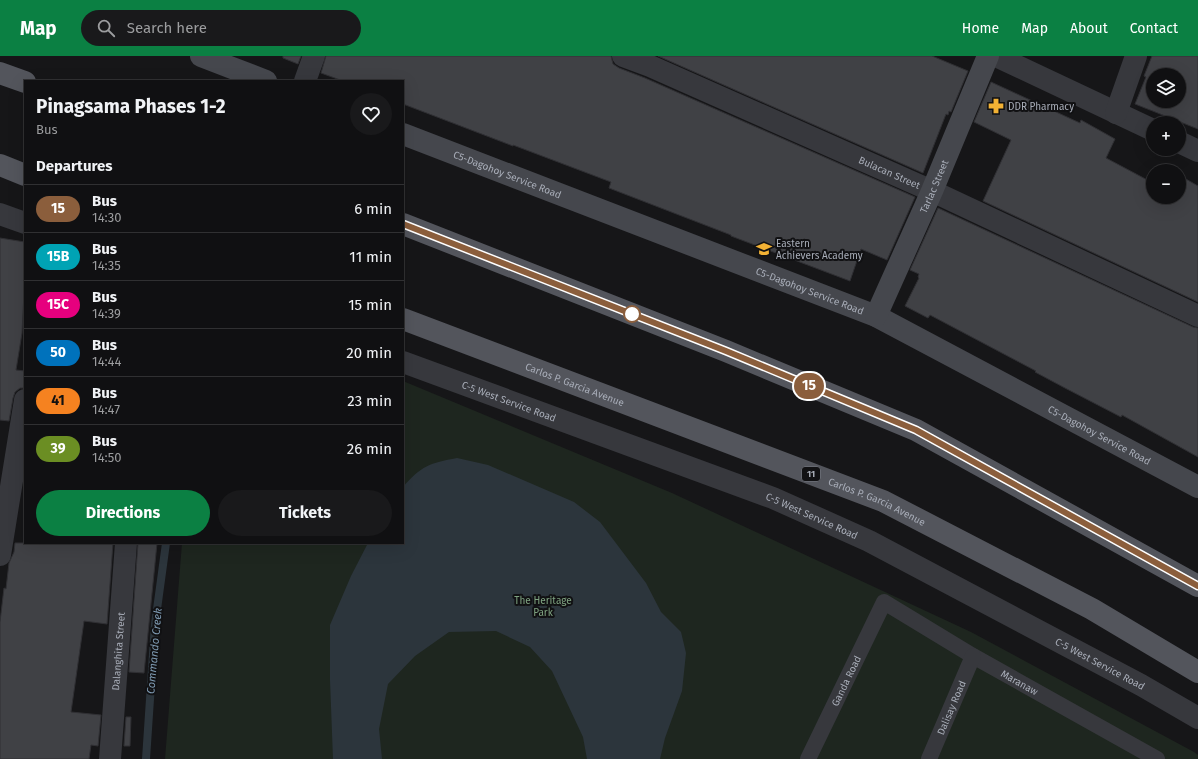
<!DOCTYPE html>
<meta charset="utf-8">
<style>
body{margin:0;font-family:"Fira Sans",sans-serif;background:#19191b;color:#f1f3f6;height:100vh;display:flex;flex-direction:column;font-size:15px;white-space:nowrap}
*{box-sizing:border-box;margin:0}
p{font-size:13px;color:#9c9d9f}
.icon{flex:none;width:22px;height:22px;fill:none;stroke:currentColor;stroke-width:2;stroke-linecap:round;stroke-linejoin:round}
.map{position:relative;flex:1;overflow:hidden}
.sheet{position:absolute;left:24px;top:24px;width:380px;height:464px;display:flex;flex-direction:column;background:#101012;border-radius:0px;box-shadow:0 4px 16px #0002,0 0 0 1px #303032}
.sheet>*{flex:none}
.badge{padding:0 8px;border-radius:13px;font-size:14px;line-height:26px}
.controls{position:absolute;left:1146px;top:12px;display:grid;gap:8px}
.controls a{display:grid;place-items:center;width:40px;height:40px;border-radius:50%;background:#101012;box-shadow:0 4px 16px #0002,0 0 0 1px #303032;font-size:20px}
.map>.badge{position:absolute;translate:-50% -50%;box-shadow:0 0 0 2px #fff}
h2{padding:0 12px;font-size:15px;line-height:36px}
.round{display:grid;place-items:center;flex:none;width:42px;height:42px;border-radius:21px;background:#19191b}
.head{display:flex;align-items:center;justify-content:space-between;height:68px;padding:0 12px}
h1{font-size:19px;font-weight:700;line-height:30px}
.action{display:flex;gap:8px;margin-top:auto;padding:8px 12px}
.action a{flex:1;height:46px;border-radius:24px;background:#0b8043;color:#fff;font-size:16px;font-weight:700;line-height:46px;text-align:center}
.action a+a{background:#19191b;color:#f1f3f6}
ul{padding:0;list-style:none}
li{display:flex;align-items:center;gap:12px;height:48px;padding:0 12px;border-top:1px solid #303032}
li div{flex:1}
li b{display:block;font-size:15px}
li em{font-style:normal}
li .badge{min-width:44px;font-weight:700;text-align:center}
header{display:flex;align-items:center;gap:24px;box-sizing:border-box;height:56px;padding:0 20px;background:#0b8043;color:#fff}
header strong{font-size:19px}
nav{display:flex;gap:22px;margin-inline-start:auto;font-size:14px}
.search{width:280px;height:36px;background:#19191b;display:flex;align-items:center;gap:10px;box-sizing:border-box;padding:0 14px;border-radius:22px;color:#9c9d9f;font-size:15px}
.map>svg:first-child{display:block}
</style>
<header>
<strong>Map</strong>
<div class="search"><svg class="icon" aria-label="search" viewBox="0 0 24 24"><circle cx="10" cy="10" r="6"/><path d="M15 15l6 6"/></svg>Search here</div>
<nav><a>Home</a><a>Map</a><a>About</a><a>Contact</a></nav>
</header>
<div class="map">
<svg width="1198" height="703" viewBox="0 0 1198 703">
<rect width="100%" height="100%" fill="#161618"/>
<polygon fill="#1e261f" points="403,325 672,437 971,576 1194,696 1198,699 1198,703 165,703 182,487 403,487"/>
<path fill="#2c353c" d="M457 402 488 409 574 446 600 466 646 527 661 556 681 576 686 597 682 635 665 682 660 703H587L583 681 552 615 530 591 496 575 449 576 415 600 388 628 379 673 382 703H333L330 624V569L351 520 368 487H403V431C421 410 430 407 457 402Z"/>
<g fill="none" stroke-linecap="round" stroke-linejoin="round">
<polyline stroke="#2c353c" stroke-width="8" points="146,703 155,568 166,487"/>
</g>
<g fill="#404145" stroke="#303034" fill-rule="evenodd">
<polygon points="283,0 301,0 298,8 283,2"/>
<polygon points="326,0 611,0 613,8 619,12 645,22 915,141 887,204 861,193 850,225 731,180 731,179 609,132 611,126 513,89 513,90 403,48 403,25 343,25 321,17"/>
<polygon points="658,0 932,0 968,15 951,56 949,55 948,59 946,58 923,117"/>
<path d="M1152 0H1198V73L1135 48 1146 21 1144 20ZM1153 19H1179V45H1153Z"/>
<polygon points="991,26 1080,67 1081,64 1115,83 1106,102 1153,127 1153,141 1179,141 1179,119 1198,130 1198,246 983,145 1011,84 974,66"/>
<polygon points="938,152 1193,271 1198,272 1198,401 1122,359 1121,361 1065,332 1035,316 1036,315 930,259 928,262 905,250 919,222 918,221 919,218 910,214"/>
<polygon points="0,182 25,186 25,216 22,277 16,314 25,315 25,332 20,332 15,336 13,342 9,365 0,364"/>
<polygon points="15,487 113,487 107,568 84,565 71,656 101,659 98,690 91,689 89,703 0,703 0,566 4,532 6,533 9,507 14,496"/>
<polygon points="138,487 157,487 144,617 129,616"/>
<polygon points="126,661 131,661 130,690 124,690"/>
</g>
<g fill="none" stroke-linecap="round" stroke-linejoin="round">
<g stroke="#37383d" stroke-width="16">
<path id="s1" d="M808 703 884 546 973 600 1157 703"/>
<path id="s2" d="M929 703 973 600"/>
</g>
<g stroke="#37383d" stroke-width="22">
<path id="s3" d="M623 0 650 10 932 135 1198 260"/>
<polyline points="996,0 1153,74"/>
<polyline points="305,25 314,0"/>
<polyline points="1116,57 1136,0"/>
<polyline points="1179,86 1198,95"/>
<polyline points="0,158 25,167"/>
<path id="s4" d="M403 306 773 442 869 485 1141 629 1198 662"/>
<polyline points="0,499 25,344"/>
<path id="s5" d="M110 703 126 487"/>
</g>
<g stroke="#45474d" stroke-width="22">
<polyline points="201,0 266,25"/>
<path id="s6" d="M403 78 876 260 1198 431"/>
<path id="s7" d="M876 260 932 135 988 0"/>
</g>
<g stroke="#53555c" stroke-width="22">
<polyline points="0,17 25,26"/>
<polyline points="0,109 25,119"/>
<polyline points="403,168 726,295 916,374 1198,530"/>
<path id="s8" d="M403 263 883 445 1092 553 1198 616"/>
</g>
</g>
<g fill="none" stroke-linecap="round" stroke-linejoin="round">
<defs>
<polyline id="line" points="403,168 726,295 916,374 1198,530"/>
</defs>
<use href="#line" stroke="#fff" stroke-width="9"/>
<use href="#line" stroke="#8b5e3c" stroke-width="6"/>
</g>
<defs>
<symbol id="pharmacy-bare" viewBox="-9 -9 18 18"><path d="M-2-6h4v4h4v4h-4v4h-4v-4h-4v-4h4Z" fill="#f2b134" stroke="#111113" stroke-width="2.5" paint-order="stroke"/></symbol>
<symbol id="school-bare" viewBox="-9 -9 18 18"><path d="M0-5L7-2L0 1L-7-2ZM-4 1L0 2.5L4 1V4Q0 6-4 4Z" fill="#f2b134" stroke="#111113" stroke-width="2.5" paint-order="stroke"/></symbol>
</defs>
<g fill-rule="evenodd">
<use href="#pharmacy-bare" x="985" y="39" width="22" height="22"/>
<use href="#school-bare" x="753" y="182" width="22" height="22"/>
</g>
<circle fill="#fff" stroke="#8b5e3c" stroke-width="2" cx="632" cy="258" r="8"/>
<g text-anchor="middle" stroke-width="4" stroke-linejoin="round" paint-order="stroke">
<rect fill="#111113" stroke="#7b7e86" stroke-width="1" x="802" y="411" width="18" height="14" rx="3"/>
<g font-size="9" font-weight="bold" fill="#a8adb8">
<text x="811" y="421">11</text>
</g>
<g font-size="10" fill="#a8adb8" stroke="#111113" text-anchor="start">
<text x="1008" y="54">DDR Pharmacy</text>
<text x="776" y="191">Eastern<tspan x="776" dy="12">Achievers Academy</tspan></text>
</g>
<g font-size="10" fill="#a8adb8" stroke="#111113">
<text dy="4" stroke="none"><textPath href="#s3" startOffset="291">Bulacan Street</textPath></text>
<text dy="4" stroke="none"><textPath href="#s6" startOffset="112">C5-Dagohoy Service Road</textPath></text>
<text dy="4" stroke="none"><textPath href="#s7" startOffset="142">Tarlac Street</textPath></text>
<text dy="4" stroke="none"><textPath href="#s6" startOffset="436">C5-Dagohoy Service Road</textPath></text>
<text dy="4" stroke="none"><textPath href="#s8" startOffset="184">Carlos P. Garcia Avenue</textPath></text>
<text dy="4" stroke="none"><textPath href="#s4" startOffset="113">C-5 West Service Road</textPath></text>
<text dy="4" stroke="none"><textPath href="#s6" startOffset="760">C5-Dagohoy Service Road</textPath></text>
<text dy="4" stroke="none"><textPath href="#s8" startOffset="508">Carlos P. Garcia Avenue</textPath></text>
<text dy="4" stroke="none"><textPath href="#s4" startOffset="437">C-5 West Service Road</textPath></text>
<text dy="4" stroke="none"><textPath href="#s5" startOffset="108">Dalanghita Street</textPath></text>
<text dy="4" stroke="none"><textPath href="#s4" startOffset="761">C-5 West Service Road</textPath></text>
<text dy="4" stroke="none"><textPath href="#s1" startOffset="87">Ganda Road</textPath></text>
<text dy="4" stroke="none"><textPath href="#s1" startOffset="332">Maranaw</textPath></text>
<text dy="4" stroke="none"><textPath href="#s2" startOffset="56">Dalisay Road</textPath></text>
</g>
<g font-size="10" fill="#7fa381" stroke="#111113">
<text x="543" y="548">The Heritage<tspan x="543" dy="12">Park</tspan></text>
</g>
<g font-size="11" font-style="italic" fill="#7f9bb3" stroke="#111113">
<text transform="translate(154 595) rotate(-85)" y="4">Commando Creek</text>
</g>
</g>
</svg>
<div class="controls">
<a><svg class="icon" aria-label="layers" viewBox="0 0 24 24"><path d="M12 4l9 5-9 5-9-5zM3 14l9 5 9-5"/></svg></a>
<a>+</a>
<a>−</a>
</div>
<b class="badge" style="left:809px;top:330px;background:#8b5e3c;color:#fff">15</b>
<section class="sheet">
<div class="head"><div><h1>Pinagsama Phases 1-2</h1><p>Bus</p></div><a class="round"><svg class="icon" aria-label="heart" viewBox="0 0 24 24"><path d="M12 20l-8-8c-3-5 5-10 8-4 3-6 11-1 8 4z"/></svg></a></div>
<h2>Departures</h2>
<ul>
<li><span class="badge" style="background:#8b5e3c;color:#fff">15</span><div><b>Bus</b><p>14:30</p></div><em>6 min</em></li>
<li><span class="badge" style="background:#00a3b4;color:#fff">15B</span><div><b>Bus</b><p>14:35</p></div><em>11 min</em></li>
<li><span class="badge" style="background:#e6007e;color:#fff">15C</span><div><b>Bus</b><p>14:39</p></div><em>15 min</em></li>
<li><span class="badge" style="background:#0072bc;color:#fff">50</span><div><b>Bus</b><p>14:44</p></div><em>20 min</em></li>
<li><span class="badge" style="background:#f58220;color:#111">41</span><div><b>Bus</b><p>14:47</p></div><em>23 min</em></li>
<li><span class="badge" style="background:#6b8e23;color:#fff">39</span><div><b>Bus</b><p>14:50</p></div><em>26 min</em></li>
</ul>
<div class="action"><a>Directions</a><a>Tickets</a></div>
</section>
</div>
